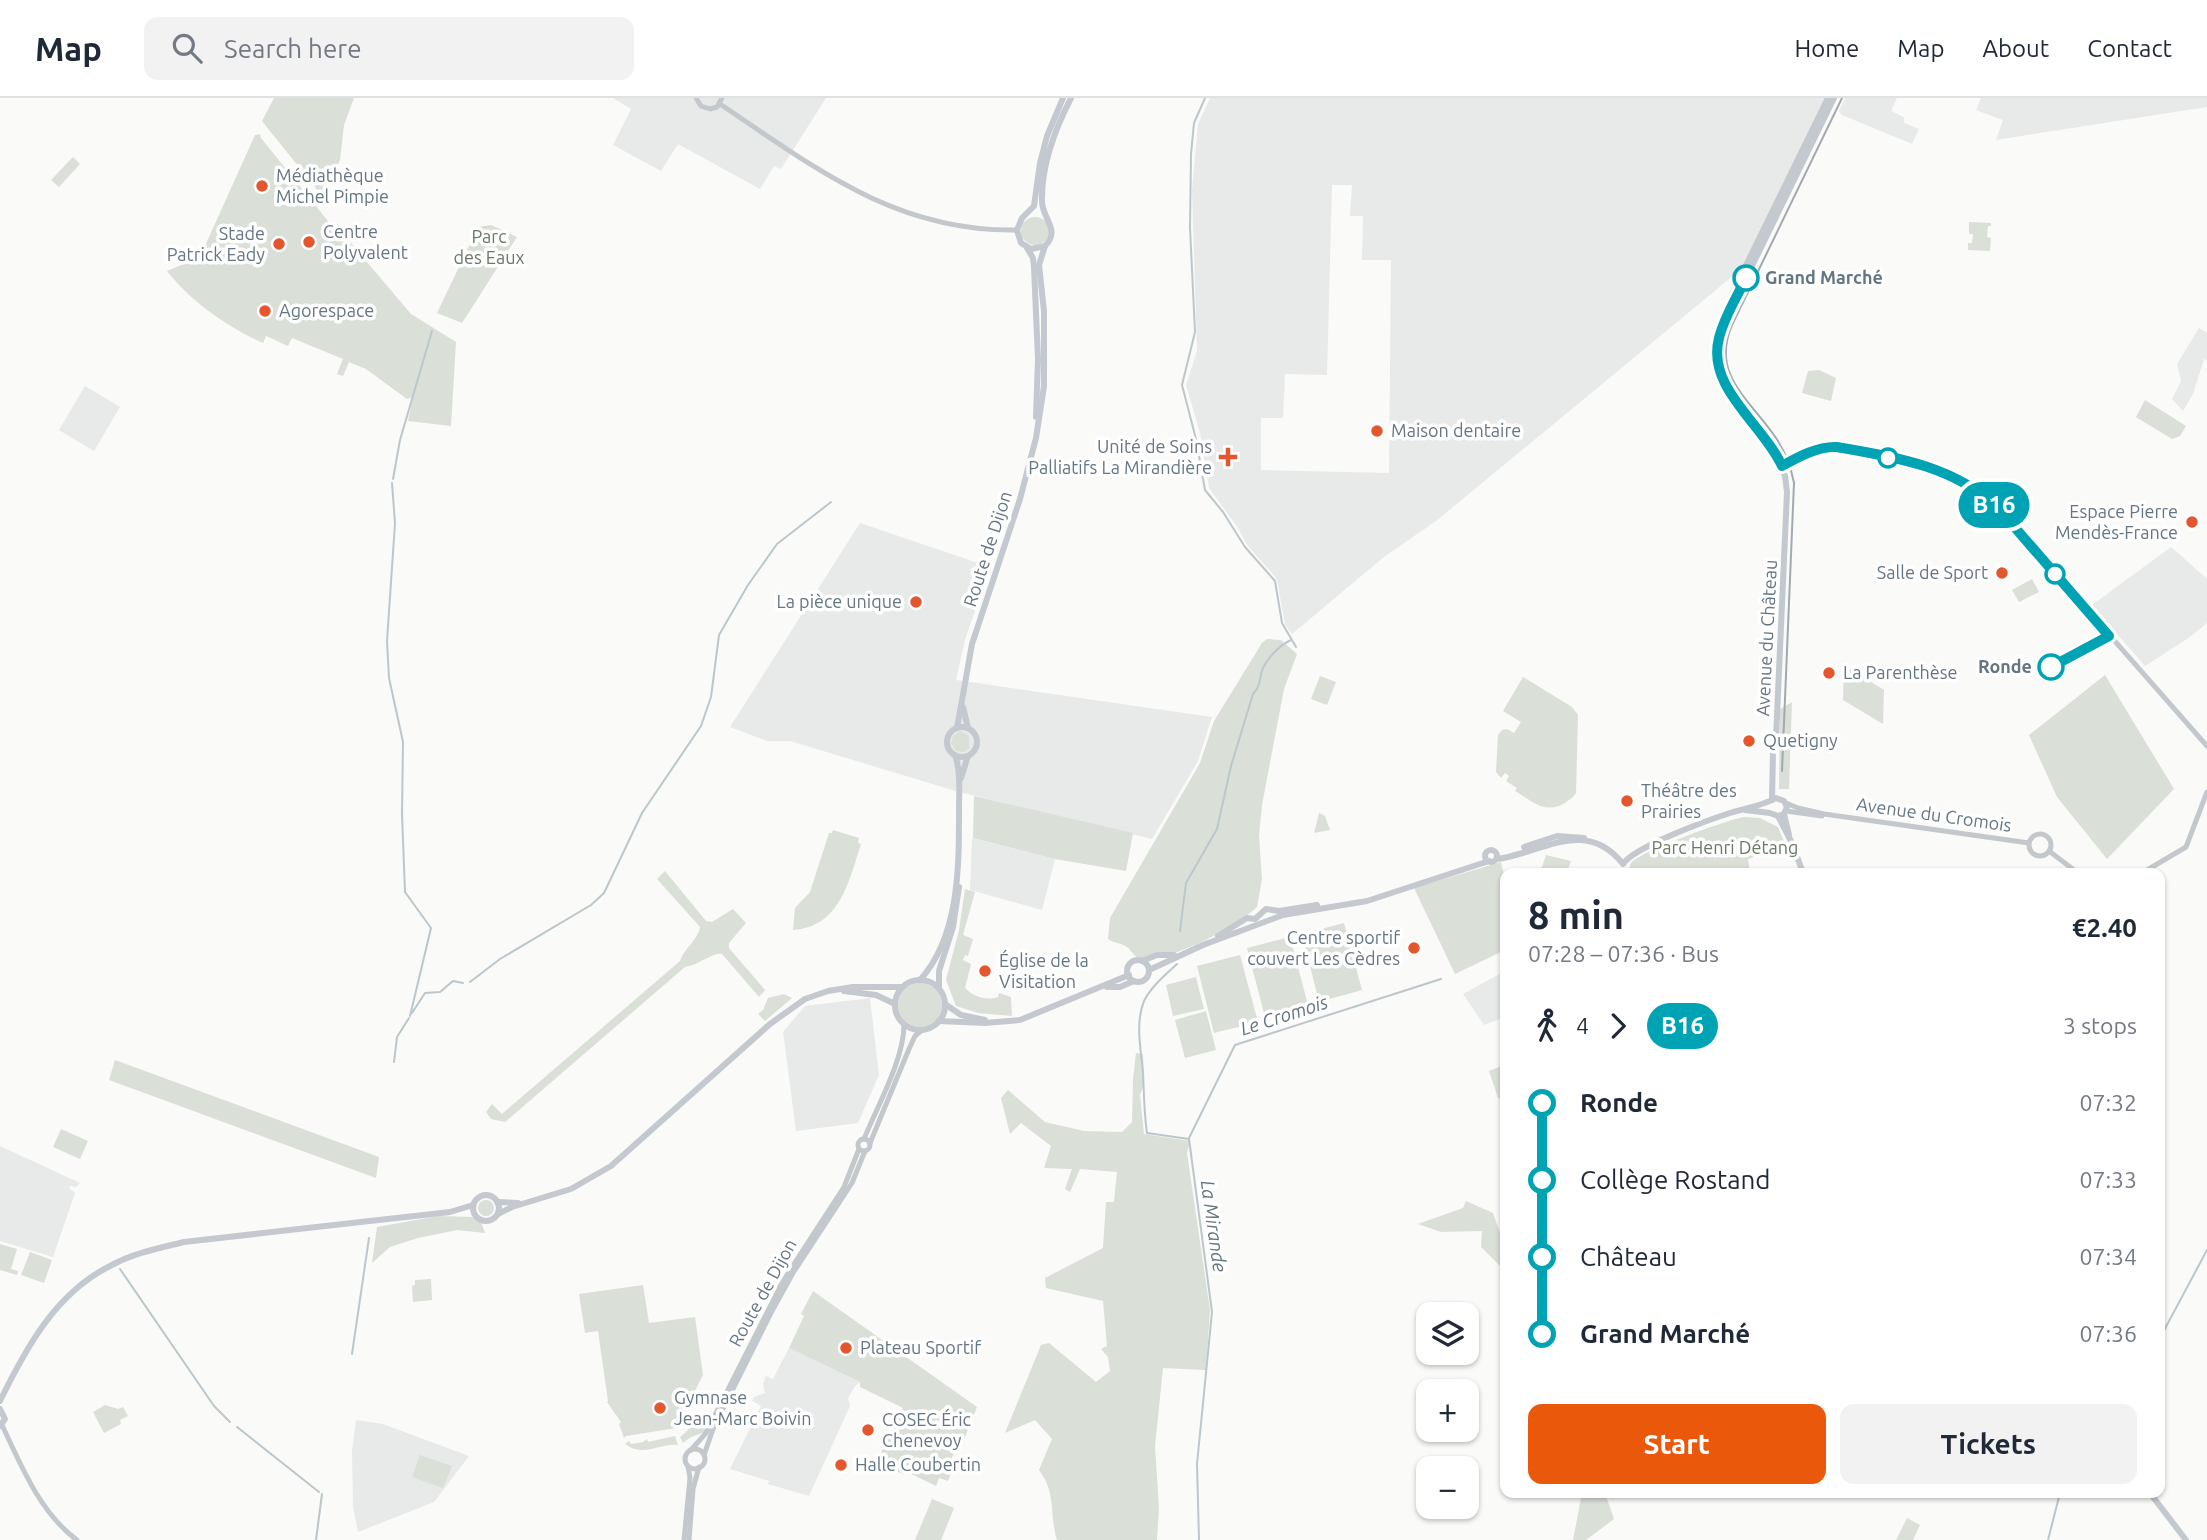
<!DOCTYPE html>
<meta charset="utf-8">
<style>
body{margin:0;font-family:Ubuntu,sans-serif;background:#f2f2f3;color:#1f2937;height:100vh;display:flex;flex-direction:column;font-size:26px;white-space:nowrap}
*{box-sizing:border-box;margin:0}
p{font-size:23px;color:#747a83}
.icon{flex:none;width:38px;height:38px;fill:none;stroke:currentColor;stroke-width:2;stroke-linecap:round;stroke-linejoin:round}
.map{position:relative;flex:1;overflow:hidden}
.panel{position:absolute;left:1500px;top:770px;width:665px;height:630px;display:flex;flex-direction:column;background:#fff;border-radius:14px;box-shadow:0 2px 5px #0004}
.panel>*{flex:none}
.badge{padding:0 14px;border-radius:23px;font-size:24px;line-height:46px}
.buttons{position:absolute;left:1416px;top:1204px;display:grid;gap:14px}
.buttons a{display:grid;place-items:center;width:63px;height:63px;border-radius:14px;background:#fff;box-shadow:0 2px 5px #0004;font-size:35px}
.map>.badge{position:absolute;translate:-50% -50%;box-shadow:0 0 0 4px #fff}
.legs{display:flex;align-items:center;gap:10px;height:77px;padding:0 28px;font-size:23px}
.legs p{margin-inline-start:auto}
.headline{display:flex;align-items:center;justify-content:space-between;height:119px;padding:0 28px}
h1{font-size:38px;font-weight:600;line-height:52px}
.primary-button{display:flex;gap:14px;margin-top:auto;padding:14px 28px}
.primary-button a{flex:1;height:80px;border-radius:14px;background:#ea580c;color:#fff;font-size:28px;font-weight:600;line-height:80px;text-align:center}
.primary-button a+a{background:#f2f2f3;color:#1f2937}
ul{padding:0 28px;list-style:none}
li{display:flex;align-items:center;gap:24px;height:77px;font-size:26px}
li i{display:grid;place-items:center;width:10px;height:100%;margin:0 9px;background:currentColor}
li i::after{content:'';width:18px;height:18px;margin:-9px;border:5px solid;border-radius:50%;background:#fff}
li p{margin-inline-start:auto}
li:first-child i{background:linear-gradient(#0000 50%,currentColor 0)}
li:last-child i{background:linear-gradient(currentColor 50%,#0000 0)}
header{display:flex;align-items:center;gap:42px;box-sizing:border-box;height:98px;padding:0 35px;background:#fff;border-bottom:2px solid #e0e1e3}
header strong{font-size:33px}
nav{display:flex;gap:38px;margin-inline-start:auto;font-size:24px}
.search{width:490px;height:63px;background:#f2f2f3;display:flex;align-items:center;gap:18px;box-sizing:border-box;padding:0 24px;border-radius:14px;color:#747a83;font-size:26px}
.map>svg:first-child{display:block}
</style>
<header>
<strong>Map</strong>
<div class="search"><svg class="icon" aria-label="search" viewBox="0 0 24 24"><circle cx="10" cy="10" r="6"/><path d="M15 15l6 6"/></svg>Search here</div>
<nav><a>Home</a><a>Map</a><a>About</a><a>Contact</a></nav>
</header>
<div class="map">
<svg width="2207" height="1442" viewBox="0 0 2207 1442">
<rect width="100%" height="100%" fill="#fafaf8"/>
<g fill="#e8e9e9" fill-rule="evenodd">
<polygon points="613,0 826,0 781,71 774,68 760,91 678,46 661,73 613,47 631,11"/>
<path d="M1210 0H1825L1745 168 1436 423 1384 459 1292 536 1285 527 1277 481 1247 447 1238 430 1209 390 1200 335 1186 287 1197 253 1192 92 1198 26ZM1332 87H1352L1350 118H1363L1362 162H1391L1389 375 1261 372V320H1283L1285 276 1327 277Z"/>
<polygon points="1845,0 1897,0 1891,13 1904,19 1904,25 1919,31 1912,46 1842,17 1839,13"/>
<polygon points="1981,0 2207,0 2207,9 1996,42 2003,22 1976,12"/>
<polygon points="2199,230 2207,235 2207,262 2204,261 2193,296 2183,313 2172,301 2181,283 2177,266"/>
<polygon points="85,288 120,309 94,353 59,332"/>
<polygon points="860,425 984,467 977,507 965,542 956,582 1212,619 1198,663 1152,741 959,694 790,643 767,643 730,629"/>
<polygon points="2171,449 2207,481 2207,525 2190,539 2145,568 2092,507"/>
<polygon points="972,740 1055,761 1042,812 970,792"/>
<polygon points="1505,873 1505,919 1484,927 1463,896"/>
<polygon points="870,900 879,977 858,1025 796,1033 783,934 805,908"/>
<polygon points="0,1048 80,1085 76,1089 70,1088 69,1090 75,1095 53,1159 0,1143"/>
<polygon points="789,1250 860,1284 855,1288 848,1300 850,1308 809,1398 768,1386 769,1383 730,1371 761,1308 752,1303 754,1299 765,1295 763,1286 766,1278 773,1281"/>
<polygon points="356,1322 383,1326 469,1358 434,1404 358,1434 353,1409 352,1353"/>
</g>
<g fill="#dadfd7">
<polygon points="274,0 354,0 344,27 340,62 323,99 262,23"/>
<path d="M260 36 261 40 336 133 339 131 411 216 456 244 451 328 408 323 413 299 407 301 366 271 349 264 343 278 337 276 343 261 292 240 288 248 266 238 263 245C228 229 192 205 167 173L200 159 255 37Z"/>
<polygon points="73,59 80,66 59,89 51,82"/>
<circle cx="1035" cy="133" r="14"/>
<polygon points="1969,124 1991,125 1991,128 1988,128 1987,139 1991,140 1990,153 1968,152 1968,145 1972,145 1973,136 1969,136"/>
<polygon points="491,127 517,139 462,225 437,215 478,129"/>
<polygon points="1819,272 1836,280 1831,303 1802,295 1808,273"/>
<polygon points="2145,302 2186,328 2180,338 2172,341 2136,319"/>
<polygon points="2032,481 2039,494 2019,504 2012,492"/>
<path d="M1267 541 1281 542 1297 556 1284 591 1262 707 1259 738 1262 781 1257 809C1235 830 1175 861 1144 861 1136 862 1133 854 1127 849 1121 845 1114 845 1108 841L1110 820 1200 665 1214 623 1262 545Z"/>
<polygon points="1844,567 1884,592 1883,626 1843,602"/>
<polygon points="2105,577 2174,691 2107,761 2057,699 2029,637"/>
<polygon points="1320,578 1336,584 1327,607 1311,601"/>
<path d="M1523 579 1572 609 1578 617 1576 695C1572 701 1569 702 1563 706 1544 716 1532 703 1515 693L1517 690 1506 683 1509 678 1505 675 1501 680 1496 674 1498 637 1502 632 1507 631 1514 635 1521 624 1503 613Z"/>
<polygon points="1792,604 1789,691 1779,691 1780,611"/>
<polygon points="960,633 969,638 969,651 963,654 956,653 951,645 953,638"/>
<polygon points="974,698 1133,735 1126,773 1055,761 973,740"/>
<polygon points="1319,715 1325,718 1330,732 1314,735"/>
<path d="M1744 719 1760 720 1778 729 1788 753C1775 758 1763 756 1748 761L1750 775H1628C1629 773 1630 767 1631 765 1641 753 1727 722 1744 719Z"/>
<path d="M833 732 859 740 858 745 861 746C849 783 840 829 793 832L795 810 810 794 829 735H832Z"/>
<polygon points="1546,757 1571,763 1567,775 1540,775"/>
<polygon points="1501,764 1505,782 1505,852 1455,876 1414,790"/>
<path d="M665 773 706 823 712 824 733 811 746 825 729 845V850L765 892 759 899 722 856C712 854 698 868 685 869L505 1024 491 1021 486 1014 492 1006 502 1016 680 863C684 851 699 840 700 829L657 781Z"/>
<path d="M965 791 975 794 963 837 973 841 968 858 965 857 963 862 971 866 965 890C974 899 986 903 998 899L999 895 1011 899 1012 918 978 915 956 908 946 882 959 832Z"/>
<polygon points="1344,825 1362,892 1319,904 1302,836"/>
<polygon points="1290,839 1308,907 1265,919 1247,850"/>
<polygon points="1240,857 1258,924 1214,935 1197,868"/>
<polygon points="1196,879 1204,911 1173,918 1166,887"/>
<circle cx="920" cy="907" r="22"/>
<polygon points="784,896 792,900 765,923 758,916 763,912 768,900"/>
<polygon points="1206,913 1216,952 1185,960 1175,922"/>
<path d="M1136 955 1143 956 1144 986 1140 997 1144 1036 1190 1043 1187 1055 1210 1212 1206 1272 1163 1270 1155 1348 1159 1410 1157 1442H1057C1049 1416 1057 1396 1039 1372L1052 1341 1035 1322 1005 1335 1041 1247 1049 1245 1096 1284 1110 1273 1108 1259 1101 1251 1107 1248 1103 1203 1046 1190 1045 1180 1103 1150 1106 1104H1114L1117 1074 1080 1071 1070 1094 1065 1091 1072 1071 1044 1070 1051 1048 1021 1025 1010 1036 1001 1000 1008 992 1045 1024 1084 1033 1122 1034 1132 1024 1133 981Z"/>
<polygon points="115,962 379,1059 376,1080 109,982"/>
<polygon points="1504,967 1505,968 1505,1002 1498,1000 1489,973"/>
<polygon points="61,1031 88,1043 80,1061 53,1049"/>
<circle cx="486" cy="1110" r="8"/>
<path d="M1466 1103 1493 1115 1505 1149V1271L1501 1268C1504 1235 1499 1201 1500 1168L1481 1149 1482 1133 1441 1134 1418 1126 1463 1110Z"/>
<polygon points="438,1118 472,1119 481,1124 485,1135 457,1132 418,1140 390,1149 372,1165 377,1129"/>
<polygon points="0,1146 17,1151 11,1171 18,1173 17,1177 0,1172"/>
<polygon points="30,1154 52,1162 44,1185 21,1177"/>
<polygon points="431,1181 432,1202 413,1204 412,1188 415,1187 415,1182"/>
<polygon points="643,1187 649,1225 695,1219 703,1277 676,1330 626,1338 624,1340 619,1326 621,1324 607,1304 608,1303 598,1233 585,1235 579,1196"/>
<polygon points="813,1193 977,1309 961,1349 957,1347 950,1365 954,1367 948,1383 939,1380 936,1388 905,1373 903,1376 876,1365 903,1310 860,1289 860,1284 789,1250 804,1218 801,1216"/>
<polygon points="105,1307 118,1311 123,1309 128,1318 120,1322 121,1326 104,1335 93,1314"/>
<polygon points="692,1324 708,1325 705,1334 691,1339 683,1345 680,1339 687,1333"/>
<path d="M675 1338 678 1347C659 1345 644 1360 625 1346L629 1343 631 1346 643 1344 647 1341 648 1344Z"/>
<polygon points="420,1357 452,1368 443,1390 412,1379"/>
<polygon points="1582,1395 1605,1395 1614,1421 1586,1442 1573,1442"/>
<polygon points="932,1401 954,1410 941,1442 915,1442"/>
<polygon points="1907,1420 1920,1427 1913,1442 1896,1442"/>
</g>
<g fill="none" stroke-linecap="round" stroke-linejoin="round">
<g stroke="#bbc7cb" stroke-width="2">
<polyline points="1205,0 1194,25 1191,56 1190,130 1195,234 1182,287 1196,341 1205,392 1223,414 1245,449 1275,483 1282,525 1296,549"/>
<polyline points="393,381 400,342 432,233"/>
<polyline points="392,385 395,425 387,543 389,580 403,644 402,716 405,794 431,830 410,918"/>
<path d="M1180 833 1186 785 1217 731 1231 668 1253 596C1261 588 1259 580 1263 570 1268 559 1280 547 1291 542"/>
<path d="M1177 866C1165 877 1151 889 1144 903 1135 925 1141 952 1143 974 1144 995 1144 1015 1147 1035L1189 1041 1212 1214 1197 1366 1199 1442"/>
<polyline points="470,884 500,861 591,807 604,795 642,715 701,628 711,599 719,537 748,487 777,446 831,404"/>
<polyline points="412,915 425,895 440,894 453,883 463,885"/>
<polyline points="394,964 397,939 409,920"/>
<polyline points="1189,1040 1235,947 1441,881"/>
<polyline points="120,1171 214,1308 230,1324"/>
<polyline points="2160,1240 2207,1152"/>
<polyline points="352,1256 369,1140"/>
<polyline points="237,1329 319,1394"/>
<polyline points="316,1442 322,1396"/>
<polyline points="2048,1442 2060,1395"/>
</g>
<g stroke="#c3c8cc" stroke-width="5">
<polyline points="696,0 701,8 710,11 717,9 722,0"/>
<path d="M720 6C815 70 896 134 1017 132"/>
<path d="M1847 351C1903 364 1954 369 1998 410L2207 648"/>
<polyline points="1786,705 1798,710 1824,716 2029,745"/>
<polyline points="1786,713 1822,718"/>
<circle cx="2040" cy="747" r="11"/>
<polyline points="2049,753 2078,775"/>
<polyline points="2142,775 2186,749 2207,694"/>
<circle cx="864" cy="1047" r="6"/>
<path d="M864 1041C877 1009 904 961 904 927"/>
<polyline points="870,1045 909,951 915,938 922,932"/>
<path d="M2 1327C21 1367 40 1415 77 1442"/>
<circle cx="695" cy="1361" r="10"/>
<polyline points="691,1352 706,1335 783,1183 844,1089 859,1051"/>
<polyline points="704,1357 713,1331 772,1213 793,1175 852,1085 865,1053"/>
<polyline points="684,1442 690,1380 688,1368"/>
<polyline points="689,1442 693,1391 699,1369"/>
</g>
<g stroke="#c3c9ce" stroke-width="6">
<path d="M1063 0 1047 38 1040 65 1034 108 1022 120 1017 132 1021 145 1031 151 1045 148C1061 132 1043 122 1042 104 1041 69 1055 31 1071 0"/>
<polyline points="1027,150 1033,160 1034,169 1038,261 1036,319"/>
<polyline points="1719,240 1728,217 1834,0"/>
<polyline points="963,609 968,630"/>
<circle cx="962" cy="644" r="15"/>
<polyline points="957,630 972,546 1020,401 1036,340 1044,288 1044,213 1039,167 1045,148"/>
<polyline points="961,680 968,658"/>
<polyline points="1772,702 1773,654 1776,640 1787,394 1785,378 1777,356 1725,288 1715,268 1713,249 1717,230 1732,196 1828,0"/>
<polyline points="1784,716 1789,737"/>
<polyline points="1778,718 1792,745 1803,775"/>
<polyline points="1524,749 1557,738 1584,740"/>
<circle cx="1491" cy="758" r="6"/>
<path d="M1497 761C1540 756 1585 718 1623 766 1634 749 1708 722 1730 715 1746 710 1762 708 1776 700L1784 703 1787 709 1784 716 1778 718 1770 715 1745 712"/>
<polyline points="1218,838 1247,820 1255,821 1266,811 1279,813 1317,807"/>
<circle cx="1138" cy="873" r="11"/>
<polyline points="1142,863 1157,857 1174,857"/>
<polyline points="1149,872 1203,847 1283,817 1367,803 1489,763"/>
<circle cx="920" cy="907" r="25"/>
<path d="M920 882C960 838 959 766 959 711 959 694 961 674 955 657"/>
<polyline points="1107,889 1120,889 1134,883"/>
<polyline points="939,890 939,873 953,829 959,789"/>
<polyline points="844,893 876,897 895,906"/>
<polyline points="945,906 961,917 985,922"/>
<polyline points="939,923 985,925 1020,922 1129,877"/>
<circle cx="486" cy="1110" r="13"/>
<polyline points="497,1104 518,1105"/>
<polyline points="498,1116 512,1109 571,1091 611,1068 770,926 805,901 828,893 853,889 902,889"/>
<path d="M0 1303C26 1250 56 1194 112 1167 134 1155 160 1150 184 1144L450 1114 473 1107"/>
<polyline points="0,1311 5,1321 0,1328"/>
<polyline points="2150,1395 2186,1442"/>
</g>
<path stroke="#a2aab0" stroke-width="2" d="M1782 673 1794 385C1791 369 1785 354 1776 340 1751 302 1710 278 1732 227L1842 0"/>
</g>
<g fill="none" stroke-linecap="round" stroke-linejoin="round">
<defs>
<path id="line-1" d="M1746 180C1737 199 1724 219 1719 240 1706 290 1763 326 1782 368 1798 359 1818 348 1837 349 1895 359 1954 368 1998 410L2109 538 2051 569"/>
</defs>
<use href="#line-1" stroke="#fff" stroke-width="16"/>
<use href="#line-1" stroke="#00a3b4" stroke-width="10"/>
</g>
<g fill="#e4572e" stroke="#fff" stroke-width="2.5">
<circle cx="262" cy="88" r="7"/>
<circle cx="309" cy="144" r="7"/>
<circle cx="279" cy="146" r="7"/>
<circle cx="265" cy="213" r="7"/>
<circle cx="1377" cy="333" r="7"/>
<path d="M1224.5 348.5h7v7h7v7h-7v7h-7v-7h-7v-7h7z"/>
<circle cx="2192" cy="424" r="7"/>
<circle cx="2002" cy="475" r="7"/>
<circle cx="916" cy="504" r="7"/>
<circle cx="1829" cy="575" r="7"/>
<circle cx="1749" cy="643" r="7"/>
<circle cx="1627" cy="703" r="7"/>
<circle cx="1414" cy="850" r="7"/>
<circle cx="985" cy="873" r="7"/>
<circle cx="846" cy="1250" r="7"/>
<circle cx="660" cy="1310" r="7"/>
<circle cx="868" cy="1332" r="7"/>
<circle cx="841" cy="1367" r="7"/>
</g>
<g fill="#fff" stroke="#00a3b4" stroke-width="3.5">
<circle cx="1746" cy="180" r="12"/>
<circle cx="1888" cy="360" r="9"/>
<circle cx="2055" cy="476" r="9"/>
<circle cx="2051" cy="569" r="12"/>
</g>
<g text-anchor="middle" stroke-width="7" stroke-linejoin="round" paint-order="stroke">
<g font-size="18" fill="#657683" stroke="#fff" text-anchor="start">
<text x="276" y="84">Médiathèque<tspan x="276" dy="21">Michel Pimpie</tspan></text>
<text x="323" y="140">Centre<tspan x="323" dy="21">Polyvalent</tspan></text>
<text x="265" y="142" text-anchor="end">Stade<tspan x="265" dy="21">Patrick Eady</tspan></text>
<text x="279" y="219">Agorespace</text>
<text x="1391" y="339">Maison dentaire</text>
<text x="1212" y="355" text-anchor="end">Unité de Soins<tspan x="1212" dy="21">Palliatifs La Mirandière</tspan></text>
<text x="2178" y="420" text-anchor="end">Espace Pierre<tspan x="2178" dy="21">Mendès-France</tspan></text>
<text x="1988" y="481" text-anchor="end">Salle de Sport</text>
<text x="902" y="510" text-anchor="end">La pièce unique</text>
<text x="1843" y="581">La Parenthèse</text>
<text x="1763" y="649">Quetigny</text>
<text x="1641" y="699">Théâtre des<tspan x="1641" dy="21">Prairies</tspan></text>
<text x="1400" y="846" text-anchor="end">Centre sportif<tspan x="1400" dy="21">couvert Les Cèdres</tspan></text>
<text x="999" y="869">Église de la<tspan x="999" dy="21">Visitation</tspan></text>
<text x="860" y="1256">Plateau Sportif</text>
<text x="674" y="1306">Gymnase<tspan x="674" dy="21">Jean-Marc Boivin</tspan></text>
<text x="882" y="1328">COSEC Éric<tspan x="882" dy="21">Chenevoy</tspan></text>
<text x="855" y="1373">Halle Coubertin</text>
</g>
<g font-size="18" fill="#687a64" stroke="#fff">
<text x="489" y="145">Parc<tspan x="489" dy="21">des Eaux</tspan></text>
<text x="1725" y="756">Parc Henri Détang</text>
</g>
<g font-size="18" font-weight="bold" fill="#657683" stroke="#fff" text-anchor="start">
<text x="1765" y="186">Grand Marché</text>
<text x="2032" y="575" text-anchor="end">Ronde</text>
</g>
<g font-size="18" fill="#657683" stroke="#fff">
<text transform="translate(988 451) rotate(-72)" y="6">Route de Dijon</text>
<text transform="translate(1767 540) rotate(-87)" y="6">Avenue du Château</text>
<text transform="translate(1934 717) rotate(8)" y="6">Avenue du Cromois</text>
<text transform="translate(763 1195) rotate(-61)" y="6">Route de Dijon</text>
</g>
<g font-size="19" font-style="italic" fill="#60757c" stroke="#fff">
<text transform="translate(1284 917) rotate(-18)" y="7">Le Cromois</text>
<text transform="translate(1214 1128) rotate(82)" y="7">La Mirande</text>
</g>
</g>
</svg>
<div class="buttons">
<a><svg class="icon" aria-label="layers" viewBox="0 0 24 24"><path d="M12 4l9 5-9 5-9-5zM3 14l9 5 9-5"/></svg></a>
<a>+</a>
<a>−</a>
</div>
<b class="badge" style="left:1994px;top:407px;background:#00a3b4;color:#fff">B16</b>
<section class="panel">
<div class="headline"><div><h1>8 min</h1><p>07:28 – 07:36 · Bus</p></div><b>€2.40</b></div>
<div class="legs"><svg class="icon" aria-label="walk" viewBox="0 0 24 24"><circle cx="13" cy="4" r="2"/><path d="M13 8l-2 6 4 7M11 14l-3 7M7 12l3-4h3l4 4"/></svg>4<svg class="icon" aria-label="forward" viewBox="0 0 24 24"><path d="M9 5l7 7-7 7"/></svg><b class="badge" style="background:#00a3b4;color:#fff">B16</b><p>3 stops</p></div>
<ul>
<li><i style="color:#00a3b4"></i><b>Ronde</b><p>07:32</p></li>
<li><i style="color:#00a3b4"></i><span>Collège Rostand</span><p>07:33</p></li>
<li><i style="color:#00a3b4"></i><span>Château</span><p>07:34</p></li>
<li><i style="color:#00a3b4"></i><b>Grand Marché</b><p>07:36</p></li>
</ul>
<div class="primary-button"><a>Start</a><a>Tickets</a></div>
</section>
</div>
